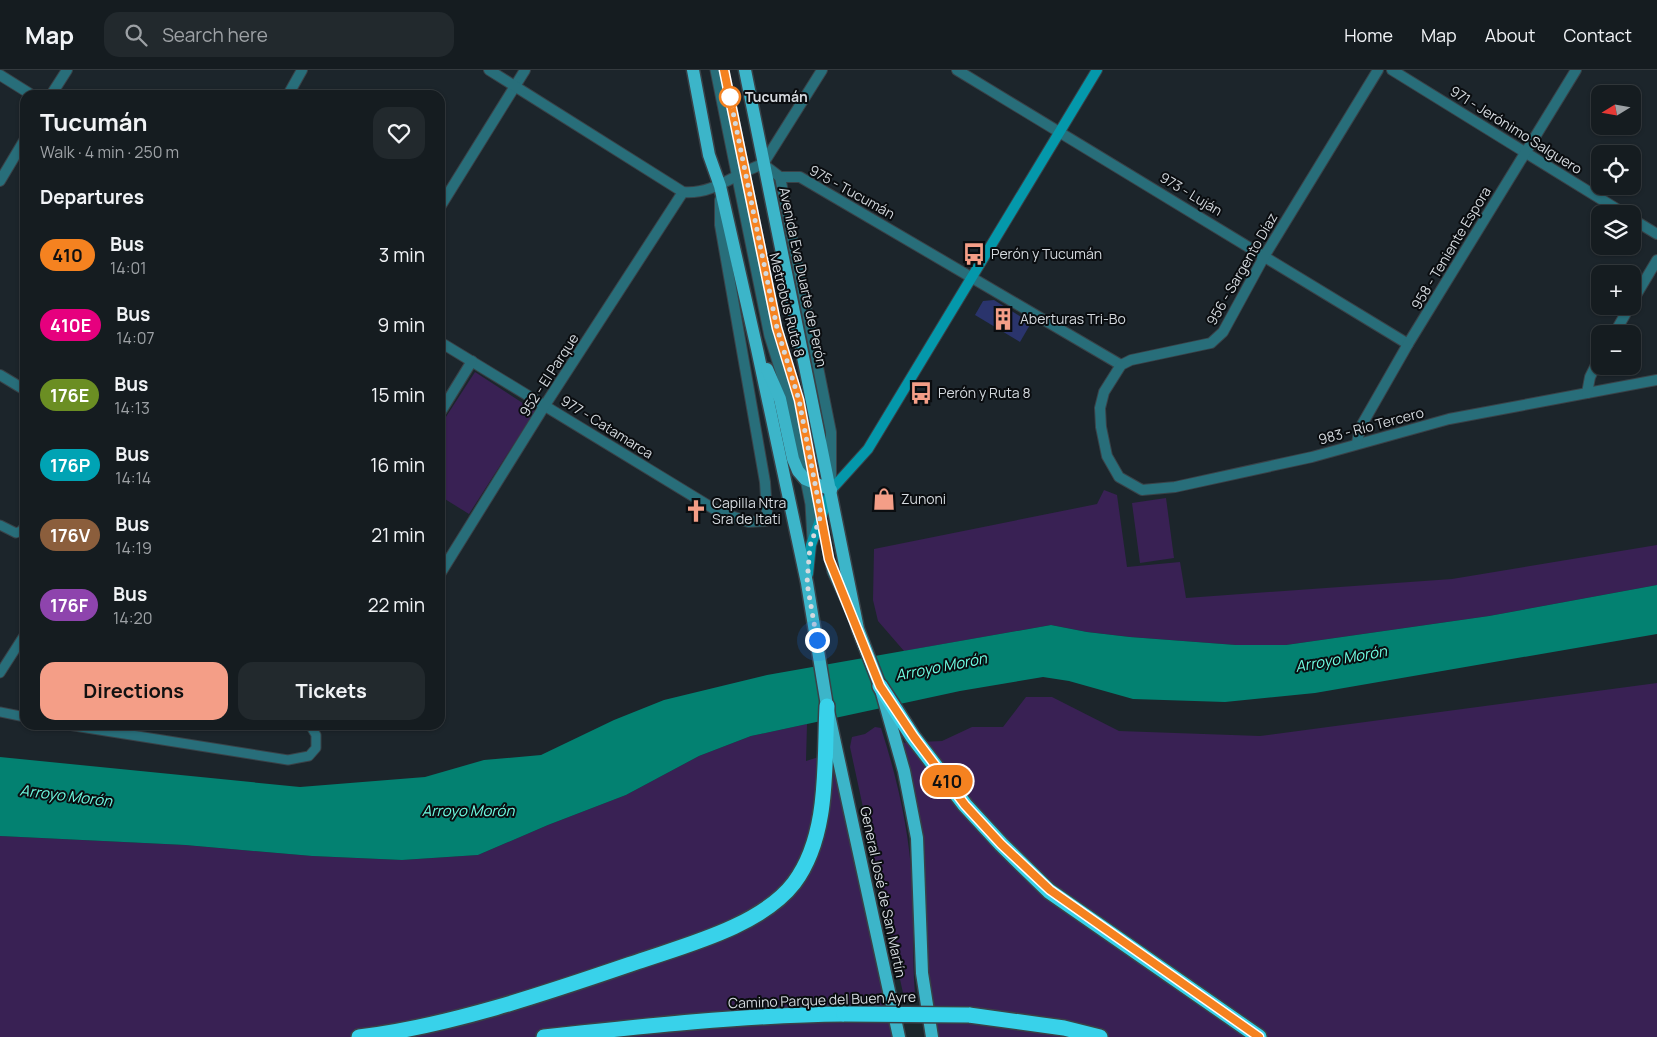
<!DOCTYPE html>
<meta charset="utf-8">
<style>
body{margin:0;font-family:Manrope,sans-serif;background:#22292d;color:#f1f3f6;height:100vh;display:flex;flex-direction:column;font-size:19px;white-space:nowrap}
*{box-sizing:border-box;margin:0}
p{font-size:16px;color:#9da1a5}
.icon{flex:none;width:28px;height:28px;fill:none;stroke:currentColor;stroke-width:2;stroke-linecap:round;stroke-linejoin:round}
.map{position:relative;flex:1;overflow:hidden}
.panel{position:absolute;left:20px;top:20px;width:425px;height:640px;display:flex;flex-direction:column;background:#151c20;border-radius:15px;box-shadow:0 1px 4px #0004,0 0 0 1px #343a3e}
.panel>*{flex:none}
.badge{padding:0 10px;border-radius:16px;font-size:18px;line-height:32px}
.needle{width:32px;rotate:259deg}
.buttons{position:absolute;left:1591px;top:15px;display:grid;gap:10px}
.buttons a{display:grid;place-items:center;width:50px;height:50px;border-radius:10px;background:#151c20;box-shadow:0 1px 4px #0004,0 0 0 1px #343a3e;font-size:25px}
.you{position:absolute;width:25px;height:25px;margin:-12px;border:4px solid #fff;border-radius:50%;background:#1a73e8;box-shadow:0 0 0 8px #1a73e833}
.map>.badge{position:absolute;translate:-50% -50%;box-shadow:0 0 0 2px #fff}
h2{padding:0 20px;font-size:19px;line-height:45px}
.round{display:grid;place-items:center;flex:none;width:52px;height:52px;border-radius:15px;background:#22292d}
.summary{display:flex;align-items:center;justify-content:space-between;height:85px;padding:0 20px}
h1{font-size:24px;font-weight:700;line-height:38px}
.action{display:flex;gap:10px;margin-top:auto;padding:10px 20px}
.action a{flex:1;height:58px;border-radius:15px;background:#f49e87;color:#111;font-size:20px;font-weight:700;line-height:58px;text-align:center}
.action a+a{background:#22292d;color:#f1f3f6}
ul{padding:0;list-style:none}
li{display:flex;align-items:center;gap:15px;height:70px;padding:0 20px}
li div{flex:1}
li b{display:block;font-size:19px}
li em{font-style:normal}
li .badge{min-width:55px;font-weight:700;text-align:center}
header{display:flex;align-items:center;gap:30px;box-sizing:border-box;height:70px;padding:0 25px;background:#151c20;border-bottom:1px solid #343a3e}
header strong{font-size:24px}
nav{display:flex;gap:28px;margin-inline-start:auto;font-size:18px}
.search{width:350px;height:45px;background:#22292d;display:flex;align-items:center;gap:12px;box-sizing:border-box;padding:0 18px;border-radius:15px;color:#9da1a5;font-size:19px}
.map>svg:first-child{display:block}
</style>
<header>
<strong>Map</strong>
<div class="search"><svg class="icon" aria-label="search" viewBox="0 0 24 24"><circle cx="10" cy="10" r="6"/><path d="M15 15l6 6"/></svg>Search here</div>
<nav><a>Home</a><a>Map</a><a>About</a><a>Contact</a></nav>
</header>
<div class="map">
<svg width="1657" height="967" viewBox="0 0 1657 967">
<rect width="100%" height="100%" fill="#1c252b"/>
<g fill="#392154">
<polygon points="475,302 535,341 469,444 440,426 440,356"/>
<polygon points="1104,420 1117,425 1127,497 1180,492 1186,528 1452,509 1657,475 1657,515 1489,546 1286,575 1236,575 1130,567 1087,562 1051,555 904,581 878,551 873,530 874,479 1097,434"/>
<polygon points="1166,428 1174,488 1140,493 1132,433"/>
<polygon points="1657,613 1657,967 932,967 920,808 896,673 942,671 972,657 1003,657 1026,627 1052,627 1119,661 1260,666"/>
<polygon points="807,654 806,691 825,685 839,684 899,967 0,967 0,766 185,775 312,786 402,790 478,785 548,755 626,725 699,686 751,666"/>
<path d="M875 657 881 658C897 708 909 759 912 812 914 849 912 887 915 924L903 923 850 677 852 667 865 664Z"/>
</g>
<polygon fill="#038171" points="1657,515 1657,564 1315,623 1225,632 1133,629 1069,611 1043,607 960,621 751,666 699,686 626,725 548,755 478,785 402,790 312,786 185,775 0,766 0,687 300,717 425,707 484,690 541,685 614,650 664,630 767,605 1051,555 1087,562 1130,567 1236,575 1286,575 1489,546"/>
<polygon fill="#2a346c" points="994,230 1031,253 1020,272 975,245 983,231"/>
<g fill="none" stroke-linecap="round" stroke-linejoin="round">
<defs>
<g id="service">
<polyline points="715,0 769,266 789,330 810,434 812,469"/>
<polyline points="724,0 777,258 799,330 829,489 832,502 851,543"/>
<polyline points="0,455 16,463 21,461 25,456"/>
<polyline points="0,603 25,564"/>
<polyline points="0,642 25,647"/>
<polyline points="68,655 288,690 309,686 316,678 316,665 310,655"/>
</g>
<g id="minor">
<polyline points="822,0 763,94 780,107 800,107 1121,295"/>
<polyline points="957,0 1408,274"/>
<polyline points="1378,0 1265,185 1223,262 1211,273 1131,290 1121,295 1104,322 1100,338 1101,357 1107,386 1119,407 1142,420 1175,417 1312,387 1449,349 1657,310"/>
<polyline points="1392,0 1625,144"/>
<polyline points="0,5 32,25"/>
<polyline points="288,25 302,0"/>
<polyline points="780,107 831,362 831,408"/>
<polyline points="440,137 525,0"/>
<polyline points="1632,149 1657,164"/>
<polyline points="1632,232 1657,190"/>
<polyline points="1614,264 1630,236"/>
<polyline points="440,272 719,442 749,452 765,451 767,443 765,412 720,155 720,130"/>
<polyline points="0,305 25,320"/>
<polyline points="1587,323 1590,307 1600,287"/>
<polyline points="440,343 472,291"/>
<polyline points="1357,373 1360,358 1408,274 1576,0"/>
<polyline points="440,504 545,335 683,122"/>
</g>
<g id="tertiary">
<path d="M489 0 683 122C713 125 736 103 763 94"/>
<polyline points="51,25 67,0"/>
<polyline points="0,111 25,69"/>
</g>
<polyline id="secondary" points="808,504 811,475 831,420 868,379 1097,0"/>
<g id="primary">
<polyline points="693,0 709,85 720,116 757,279 807,513 827,636 899,967"/>
<polyline points="745,0 858,559 880,616 904,701 917,768 922,903 932,967"/>
<polyline points="767,299 780,329 793,389 798,401 805,409 831,420"/>
</g>
<g id="motorway">
<polyline points="880,616 913,667 965,735 1001,774 1049,821 1259,967"/>
<polyline points="969,945 1064,958 1100,967"/>
<path d="M359 967C451 956 549 922 637 892 686 875 761 856 794 813 830 765 824 693 827 636"/>
<path d="M544 967C644 956 744 945 844 944"/>
</g>
</defs>
<use href="#service" stroke="#394248" stroke-width="11"/>
<use href="#minor" stroke="#394248" stroke-width="12"/>
<use href="#tertiary" stroke="#394248" stroke-width="12"/>
<use href="#secondary" stroke="#394248" stroke-width="12"/>
<use href="#primary" stroke="#394248" stroke-width="15"/>
<use href="#motorway" stroke="#394248" stroke-width="18"/>
<use href="#service" stroke="#286e7a" stroke-width="9"/>
<use href="#minor" stroke="#286e7a" stroke-width="10"/>
<use href="#tertiary" stroke="#286e7a" stroke-width="10"/>
<use href="#secondary" stroke="#0498ab" stroke-width="10"/>
<use href="#primary" stroke="#3cb5c9" stroke-width="12"/>
<use href="#motorway" stroke="#38d2ea" stroke-width="15"/>
<defs>
<polyline id="motorway-bridge" points="844,944 969,945"/>
</defs>
<use href="#motorway-bridge" stroke="#394248" stroke-width="18" stroke-linecap="butt"/>
<use href="#motorway-bridge" stroke="#38d2ea" stroke-width="15"/>
</g>
<g fill="none" stroke-linecap="round" stroke-linejoin="round">
<defs>
<polyline id="line" points="724,0 777,258 799,330 829,489 880,616 914,667 965,735 1001,774 1050,820 1259,967"/>
</defs>
<use href="#line" stroke="#fff" stroke-width="11"/>
<use href="#line" stroke="#f58220" stroke-width="8"/>
<polyline stroke="#d4d9de" stroke-width="5" stroke-dasharray="0 9" points="730,27 777,258 799,330 821,445 810,476 807,513 817,570"/>
</g>
<defs>
<symbol id="bus-bare" viewBox="-9 -9 18 18"><path d="M-5-6H5V4H4V6H2V4H-2V6H-4V4H-5ZM-3.5-4V0h7V-4ZM-3.5 1.2v1.5H-2V1.2ZM2 1.2v1.5H3.5V1.2Z" fill="#f49e87" stroke="#0a0d10" stroke-width="2.5" paint-order="stroke"/></symbol>
<symbol id="building-bare" viewBox="-9 -9 18 18"><path d="M-4-6H4V6H1V3H-1V6H-4ZM-2.5-4.3h1.7v1.8h-1.7ZM.8-4.3h1.7v1.8H.8ZM-2.5-1h1.7V.8h-1.7ZM.8-1h1.7V.8H.8Z" fill="#f49e87" stroke="#0a0d10" stroke-width="2.5" paint-order="stroke"/></symbol>
<symbol id="shop-bare" viewBox="-9 -9 18 18"><path d="M-5-2.5h2.3a2.7 3.5 0 0 1 5.4 0H5L5.5 6h-11ZM-1.5-2.5h3a1.5 2.3 0 0 0-3 0Z" fill="#f49e87" stroke="#0a0d10" stroke-width="2.5" paint-order="stroke"/></symbol>
<symbol id="church-bare" viewBox="-9 -9 18 18"><path d="M-1.2-6h2.4v3.5h3.3v2.4h-3.3V6h-2.4V-.1h-3.3v-2.4h3.3Z" fill="#f49e87" stroke="#0a0d10" stroke-width="2.5" paint-order="stroke"/></symbol>
</defs>
<g fill-rule="evenodd">
<use href="#bus-bare" x="958" y="168" width="32" height="32"/>
<use href="#building-bare" x="987" y="233" width="32" height="32"/>
<use href="#bus-bare" x="905" y="307" width="32" height="32"/>
<use href="#shop-bare" x="868" y="413" width="32" height="32"/>
<use href="#church-bare" x="680" y="425" width="32" height="32"/>
</g>
<circle fill="#fff" stroke="#f58220" stroke-width="2.5" cx="730" cy="27" r="10"/>
<g text-anchor="middle" stroke-width="4" stroke-linejoin="round" paint-order="stroke">
<g font-size="14" font-weight="bold" fill="#d4d9de" stroke="#0a0d10" text-anchor="start">
<text x="745" y="32">Tucumán</text>
</g>
<g font-size="14" fill="#d4d9de" stroke="#0a0d10">
<text transform="translate(1516 60) rotate(32)" y="5">971 - Jerónimo Salguero</text>
<text transform="translate(852 122) rotate(29)" y="5">975 - Tucumán</text>
<text transform="translate(1191 124) rotate(31)" y="5">973 - Luján</text>
<text transform="translate(1451 178) rotate(-59)" y="5">958 - Teniente Espora</text>
<text transform="translate(1242 199) rotate(-60)" y="5">956 - Sargento Díaz</text>
<text transform="translate(803 207) rotate(78)" y="5">Avenida Eva Duarte de Perón</text>
<text transform="translate(787 235) rotate(76)" y="5">Metrobús Ruta 8</text>
<text transform="translate(549 305) rotate(-57)" y="5">952 - El Parque</text>
<text transform="translate(1371 356) rotate(-15)" y="5">983 - Río Tercero</text>
<text transform="translate(607 357) rotate(32)" y="5">977 - Catamarca</text>
<text transform="translate(883 822) rotate(78)" y="5">General José de San Martín</text>
<text transform="translate(822 930) rotate(-2)" y="5">Camino Parque del Buen Ayre</text>
</g>
<g font-size="14" fill="#d4d9de" stroke="#0a0d10" text-anchor="start">
<text x="991" y="189">Perón y Tucumán</text>
<text x="1020" y="254">Aberturas Tri-Bo</text>
<text x="938" y="328">Perón y Ruta 8</text>
<text x="901" y="434">Zunoni</text>
<text x="712" y="438">Capilla Ntra<tspan x="712" dy="16">Sra de Itati</tspan></text>
</g>
<g font-size="15" font-style="italic" fill="#6ffce2" stroke="#0a0d10">
<text transform="translate(1341 589) rotate(-10)" y="5">Arroyo Morón</text>
<text transform="translate(941 597) rotate(-11)" y="5">Arroyo Morón</text>
<text transform="translate(66 726) rotate(7)" y="5">Arroyo Morón</text>
<text x="468" y="746">Arroyo Morón</text>
</g>
</g>
</svg>
<div class="buttons">
<a><svg class="needle" viewBox="-14 -14 28 28"><path d="M0-13l5 13h-10z" fill="#e53935"/><path d="M0 13l5-13h-10z" fill="#9da1a5"/></svg></a>
<a><svg class="icon" aria-label="locate" viewBox="0 0 24 24"><circle cx="12" cy="12" r="6"/><path d="M12 2v4M12 18v4M2 12h4M18 12h4"/></svg></a>
<a><svg class="icon" aria-label="layers" viewBox="0 0 24 24"><path d="M12 4l9 5-9 5-9-5zM3 14l9 5 9-5"/></svg></a>
<a>+</a>
<a>−</a>
</div>
<div class="you" style="left:817px;top:570px"></div>
<b class="badge" style="left:947px;top:711px;background:#f58220;color:#111">410</b>
<section class="panel">
<div class="summary"><div><h1>Tucumán</h1><p>Walk · 4 min · 250 m</p></div><a class="round"><svg class="icon" aria-label="heart" viewBox="0 0 24 24"><path d="M12 20l-8-8c-3-5 5-10 8-4 3-6 11-1 8 4z"/></svg></a></div>
<h2>Departures</h2>
<ul>
<li><span class="badge" style="background:#f58220;color:#111">410</span><div><b>Bus</b><p>14:01</p></div><em>3 min</em></li>
<li><span class="badge" style="background:#e6007e;color:#fff">410E</span><div><b>Bus</b><p>14:07</p></div><em>9 min</em></li>
<li><span class="badge" style="background:#6b8e23;color:#fff">176E</span><div><b>Bus</b><p>14:13</p></div><em>15 min</em></li>
<li><span class="badge" style="background:#00a3b4;color:#fff">176P</span><div><b>Bus</b><p>14:14</p></div><em>16 min</em></li>
<li><span class="badge" style="background:#8b5e3c;color:#fff">176V</span><div><b>Bus</b><p>14:19</p></div><em>21 min</em></li>
<li><span class="badge" style="background:#8e44ad;color:#fff">176F</span><div><b>Bus</b><p>14:20</p></div><em>22 min</em></li>
</ul>
<div class="action"><a>Directions</a><a>Tickets</a></div>
</section>
</div>
